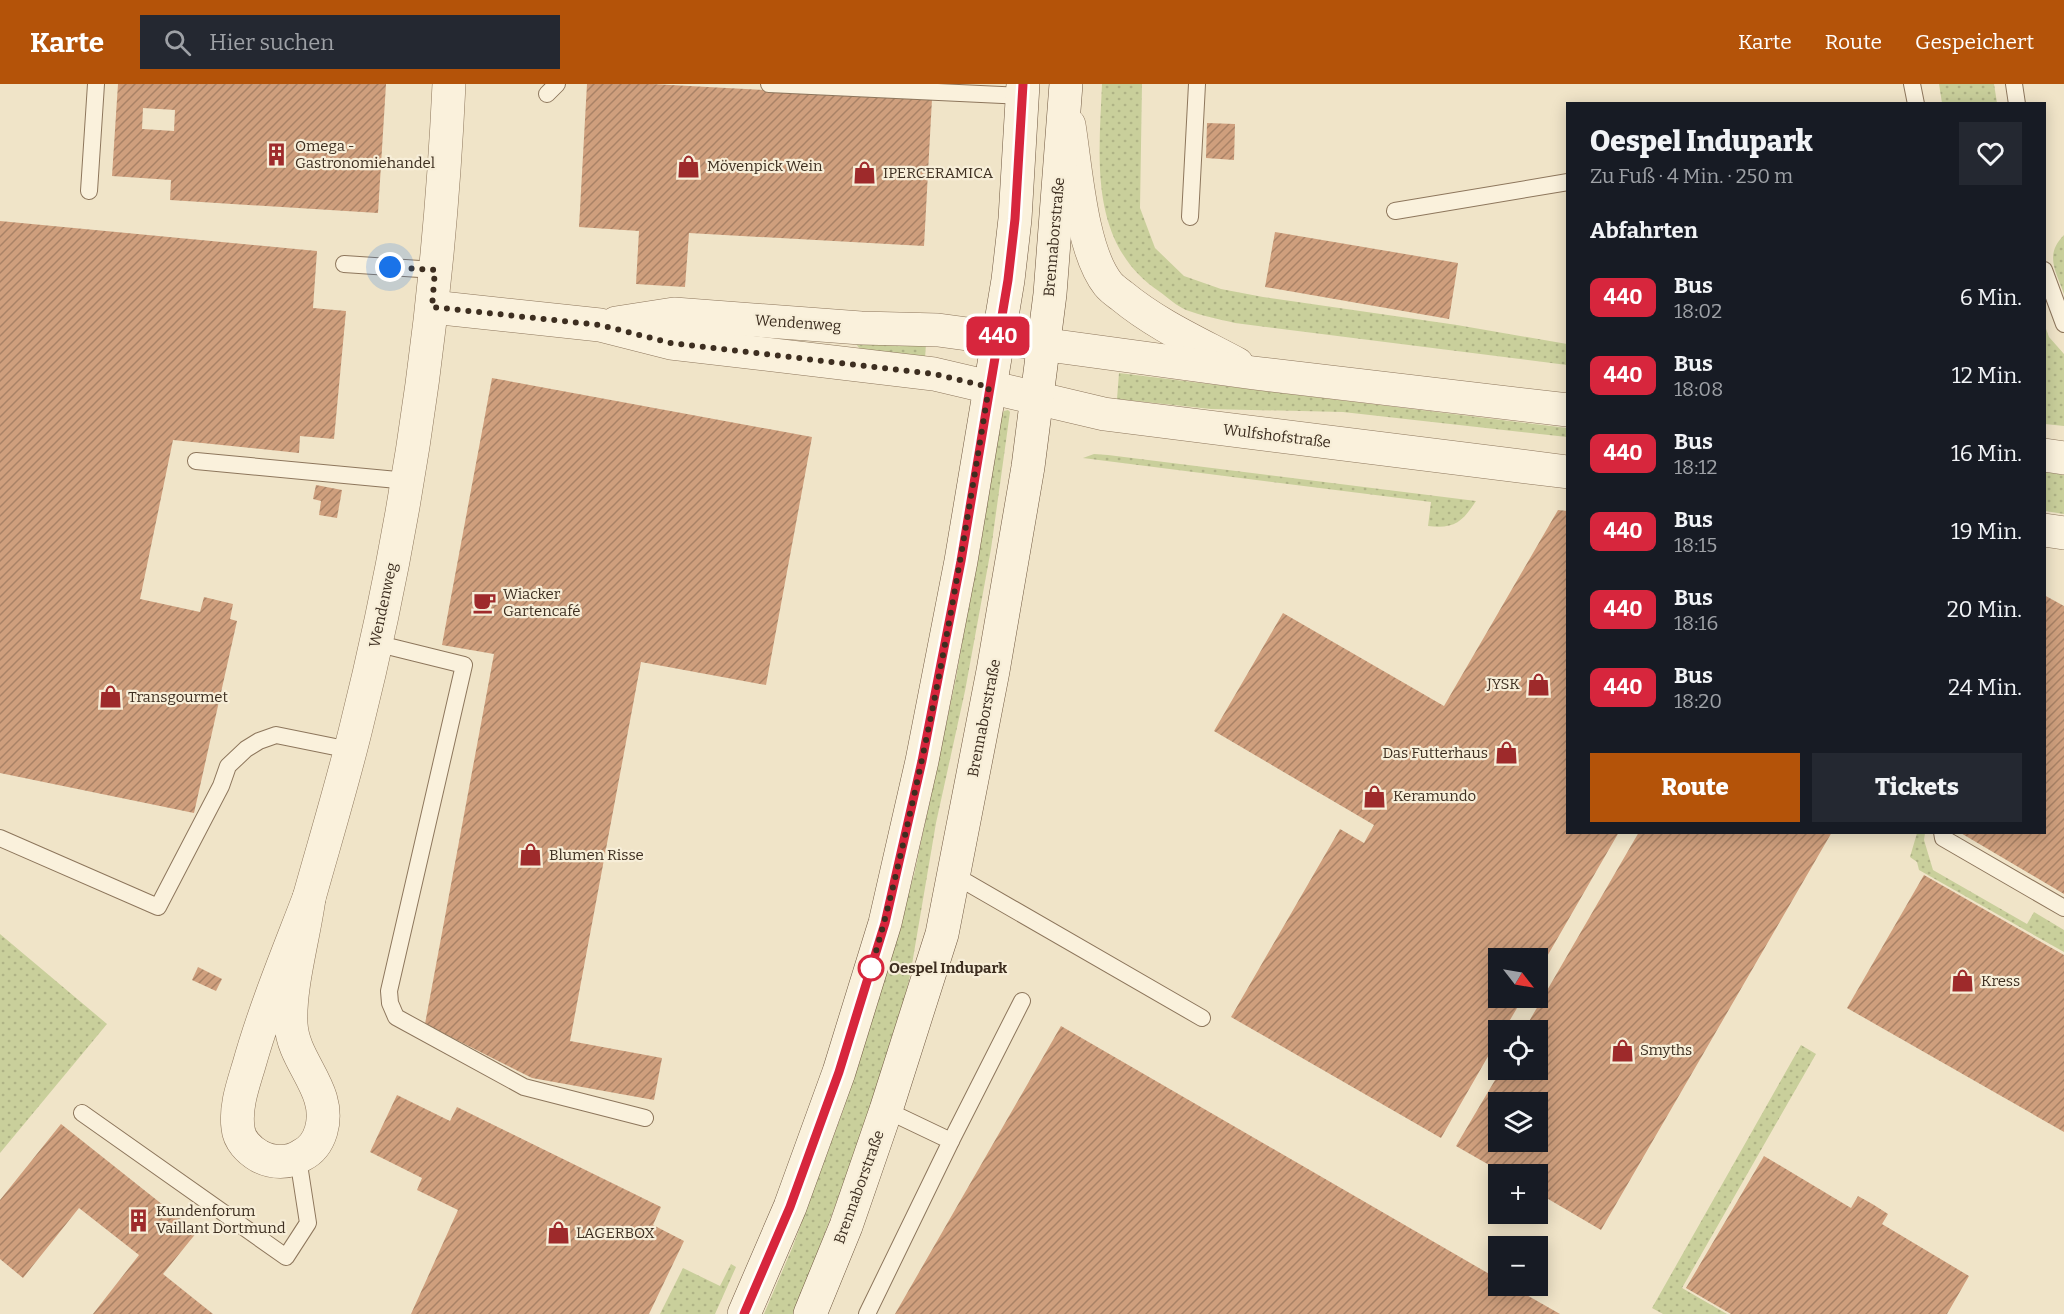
<!DOCTYPE html>
<html lang="de">
<meta charset="utf-8">
<style>
body{margin:0;font-family:Bitter,serif;background:#242831;color:#f1f3f6;height:100vh;display:flex;flex-direction:column;font-size:22px;white-space:nowrap}
*{box-sizing:border-box;margin:0}
p{font-size:20px;color:#9ea1a6}
.icon{flex:none;width:33px;height:33px;fill:none;stroke:currentColor;stroke-width:2;stroke-linecap:round;stroke-linejoin:round}
.map{position:relative;flex:1;overflow:hidden}
.side{position:absolute;left:1566px;top:18px;width:480px;height:732px;display:flex;flex-direction:column;background:#171b24;border-radius:0px;box-shadow:0 3px 15px #0003}
.side>*{flex:none}
.badge{padding:0 12px;border-radius:9px;font-size:21px;line-height:39px}
.needle{width:39px;rotate:121deg}
.tools{position:absolute;left:1488px;top:864px;display:grid;gap:12px}
.tools a{display:grid;place-items:center;width:60px;height:60px;border-radius:0px;background:#171b24;box-shadow:0 3px 15px #0003;font-size:30px}
.you{position:absolute;width:30px;height:30px;margin:-15px;border:4px solid #fff;border-radius:50%;background:#1a73e8;box-shadow:0 0 0 9px #1a73e833}
.map>.badge{position:absolute;translate:-50% -50%;box-shadow:0 0 0 3px #fff}
h2{padding:0 24px;font-size:22px;line-height:54px}
.round{display:grid;place-items:center;flex:none;width:63px;height:63px;border-radius:0px;background:#242831}
.head{display:flex;align-items:center;justify-content:space-between;height:102px;padding:0 24px}
h1{font-size:28px;font-weight:800;line-height:45px}
.button{display:flex;gap:12px;margin-top:auto;padding:12px 24px}
.button a{flex:1;height:69px;border-radius:0px;background:#b45309;color:#fff;font-size:24px;font-weight:800;line-height:69px;text-align:center}
.button a+a{background:#242831;color:#f1f3f6}
ul{padding:0;list-style:none}
li{display:flex;align-items:center;gap:18px;height:78px;padding:0 24px}
li div{flex:1}
li b{display:block;font-size:22px}
li em{font-style:normal}
li .badge{min-width:66px;font-weight:700;text-align:center}
header{display:flex;align-items:center;gap:36px;box-sizing:border-box;height:84px;padding:0 30px;background:#b45309;color:#fff}
header strong{font-size:28px}
nav{display:flex;gap:33px;margin-inline-start:auto;font-size:21px}
.search{width:420px;height:54px;background:#242831;display:flex;align-items:center;gap:15px;box-sizing:border-box;padding:0 21px;border-radius:0px;color:#9ea1a6;font-size:22px}
.map>svg:first-child{display:block}
</style>
<header>
<strong>Karte</strong>
<div class="search"><svg class="icon" aria-label="search" viewBox="0 0 24 24"><circle cx="10" cy="10" r="6"/><path d="M15 15l6 6"/></svg>Hier suchen</div>
<nav><a>Karte</a><a>Route</a><a>Gespeichert</a></nav>
</header>
<div class="map">
<svg width="2064" height="1230" viewBox="0 0 2064 1230">
<defs>
<pattern id="grass-dots" width="8" height="8" patternUnits="userSpaceOnUse" patternTransform="scale(1.5)"><rect width="8" height="8" fill="#c9cf9b"/><path d="M2 2h.1M6 6h.1" fill="none" stroke="#aeb285" stroke-width="1.8" stroke-linecap="round"/></pattern>
<pattern id="building-hatch" width="6" height="6" patternUnits="userSpaceOnUse" patternTransform="scale(1.5)"><rect width="6" height="6" fill="#cf9f7d"/><path d="M-1 1l2-2M0 6l6-6M5 7l2-2" fill="none" stroke="#a98266"/></pattern>
</defs>
<rect width="100%" height="100%" fill="#f0e4c8"/>
<g fill="url(#grass-dots)">
<path d="M1102 0H1142L1140 124 1155 164 1184 192 1221 205 1263 213 1457 241 1567 260V281L1235 239C1219 235 1202 232 1186 226 1177 222 1168 214 1160 208 1088 160 1099 75 1102 0Z"/>
<polygon points="1939,0 1994,0 1997,19 1942,19"/>
<path d="M2064 151V210C2056 187 2044 171 2064 151Z"/>
<polygon points="2045,242 2049,253 2064,270 2064,342 2045,340"/>
<polygon points="857,257 926,260 925,274 860,265 856,260"/>
<polygon points="1119,289 1567,344 1567,353 1343,328 1211,325 1117,315"/>
<polygon points="1008,326 1010,328 991,465 965,607 936,739 910,892 894,956 862,1051 794,1230 764,1230 793,1162 844,1024 914,791 956,594 1002,331 1004,327"/>
<path d="M1094 370 1108 371 1476 417C1462 438 1455 445 1428 442L1431 418 1083 374Z"/>
<polygon points="2045,388 2064,391 2064,430 2045,427"/>
<polygon points="1917,749 1925,749 1924,756 1933,786 2027,840 2034,828 2064,846 2064,868 1919,786 1917,778 1910,773"/>
<polygon points="0,850 107,940 0,1069"/>
<polygon points="1801,961 1816,970 1682,1204 1727,1230 1663,1230 1652,1224"/>
<polygon points="731,1180 736,1183 715,1230 660,1230 683,1184 720,1202"/>
</g>
<g fill="url(#building-hatch)" fill-rule="evenodd">
<path d="M118 0H386L378 129 170 116 171 96 112 92ZM143 24 175 26 174 47 142 45Z"/>
<polygon points="587,0 652,0 932,15 924,162 689,149 685,203 636,200 639,147 579,143"/>
<polygon points="1207,39 1235,40 1234,76 1206,74"/>
<polygon points="0,137 317,167 313,224 346,227 334,355 300,352 299,369 173,356 140,515 200,528 204,513 233,520 230,535 237,537 194,729 0,689"/>
<polygon points="1275,148 1458,179 1449,235 1265,203"/>
<polygon points="492,294 812,353 766,601 641,578 570,957 662,974 654,1016 532,994 425,940 494,570 442,561"/>
<polygon points="316,401 342,406 337,434 319,431 321,417 313,415"/>
<polygon points="1558,426 1568,427 1568,748 1619,748 1538,888 1538,874 1498,874 1498,914 1523,914 1504,946 1498,946 1498,955 1441,1054 1231,933 1340,745 1364,759 1374,741 1214,647 1283,529 1444,622"/>
<polygon points="2044,511 2064,522 2064,810 1959,748 2044,748"/>
<path d="M1639 748H1832L1601 1146 1538 1109V1090H1505L1456 1062 1501 986H1538V946H1524ZM1498 1018H1538V1058H1498Z"/>
<polygon points="1924,791 2064,871 2064,1048 1847,924"/>
<polygon points="198,883 222,895 216,907 192,896"/>
<polygon points="1061,942 1498,1195 1498,1202 1511,1202 1560,1230 895,1230"/>
<polygon points="397,1011 450,1037 457,1023 661,1123 653,1141 684,1157 649,1230 411,1230 458,1126 417,1106 422,1094 370,1068"/>
<polygon points="61,1040 197,1148 163,1190 213,1230 93,1230 139,1171 79,1124 23,1194 0,1175 0,1116"/>
<polygon points="1764,1072 1851,1124 1858,1112 1874,1121 1888,1130 1882,1140 1969,1192 1947,1230 1731,1230 1686,1204"/>
</g>
<g fill="none" stroke-linecap="round" stroke-linejoin="round">
<defs>
<g id="lane">
<polyline points="769,0 1022,12"/>
<polyline points="1912,0 1916,20"/>
<polyline points="2014,0 2017,20"/>
<polyline points="547,10 557,0"/>
<polyline points="89,107 96,0"/>
<polyline points="1395,127 1568,98"/>
<polyline points="1190,133 1197,0"/>
<polyline points="344,180 435,186"/>
<polyline points="2044,186 2064,240"/>
<polyline points="196,377 408,397"/>
<polyline points="375,559 464,581 389,907 390,919 396,933 524,1003 645,1034"/>
<polyline points="1942,748 1943,754 2064,824"/>
<polyline points="0,754 158,823 221,702 228,682 246,665 259,657 276,651 350,666"/>
<polyline points="954,791 1202,934"/>
<polyline points="82,1029 286,1173 308,1139 298,1074"/>
<polyline points="951,1057 1022,917"/>
<polyline points="867,1230 951,1057 886,1026"/>
</g>
<g id="street">
<path d="M1069 41C1076 84 1081 166 1108 200 1112 205 1118 209 1122 212 1157 241 1198 259 1237 280"/>
<polyline points="432,223 600,241 671,259 934,290 1104,330 1568,388"/>
<polyline points="616,239 674,230 861,244 938,246 1254,289 1568,326"/>
<polyline points="2044,371 2064,374"/>
<polyline points="2044,446 2064,449"/>
<path d="M309 814C325 757 342 701 356 644 409 433 439 217 449 0"/>
<path d="M309 814C304 852 289 903 291 940 293 979 333 1006 321 1047 318 1057 312 1066 302 1071 289 1080 272 1079 259 1072 249 1066 239 1056 238 1044 235 1023 243 1001 249 981 265 924 288 869 309 814Z"/>
</g>
<g id="secondary">
<polyline points="744,1230 790,1123 839,988 885,839 922,677 961,477 1008,196 1015,135 1023,0"/>
<polyline points="810,1230 846,1142 886,1026 942,850 993,587 1028,383 1050,210 1066,0"/>
</g>
</defs>
<use href="#lane" stroke="#8d765c" stroke-width="18"/>
<use href="#street" stroke="#8d765c" stroke-width="34"/>
<use href="#secondary" stroke="#6f573f" stroke-width="34"/>
<use href="#lane" stroke="#faf1dc" stroke-width="16"/>
<use href="#street" stroke="#faf1dc" stroke-width="33"/>
<use href="#secondary" stroke="#faf1dc" stroke-width="33"/>
</g>
<g fill="none" stroke-linecap="round" stroke-linejoin="round">
<defs>
<polyline id="line" points="744,1230 790,1123 839,988 885,839 922,677 961,477 1008,196 1015,135 1023,0"/>
</defs>
<use href="#line" stroke="#fff" stroke-width="14"/>
<use href="#line" stroke="#d7263d" stroke-width="9"/>
<path stroke="#3d2e20" stroke-width="6" stroke-dasharray="0 10.8" d="M390 183 435 186 432 223 600 241 671 259 934 290 989 303C966 444 943 585 911 725 899 778 887 832 871 884"/>
</g>
<defs>
<symbol id="building-bare" viewBox="-9 -9 18 18"><path d="M-4-6H4V6H1V3H-1V6H-4ZM-2.5-4.3h1.7v1.8h-1.7ZM.8-4.3h1.7v1.8H.8ZM-2.5-1h1.7V.8h-1.7ZM.8-1h1.7V.8H.8Z" fill="#9e2a2b" stroke="#f7eed8" stroke-width="2.5" paint-order="stroke"/></symbol>
<symbol id="shop-bare" viewBox="-9 -9 18 18"><path d="M-5-2.5h2.3a2.7 3.5 0 0 1 5.4 0H5L5.5 6h-11ZM-1.5-2.5h3a1.5 2.3 0 0 0-3 0Z" fill="#9e2a2b" stroke="#f7eed8" stroke-width="2.5" paint-order="stroke"/></symbol>
<symbol id="cafe-bare" viewBox="-9 -9 18 18"><path d="M-5.5-4.5H6V0H3Q3 3.5 0 3.5H-2.5Q-5.5 3.5-5.5 0ZM3-3.2v2h1.7v-2ZM-6 4.5H4V6H-6Z" fill="#9e2a2b" stroke="#f7eed8" stroke-width="2.5" paint-order="stroke"/></symbol>
</defs>
<g fill-rule="evenodd">
<use href="#building-bare" x="260" y="54" width="33" height="33"/>
<use href="#shop-bare" x="672" y="66" width="33" height="33"/>
<use href="#shop-bare" x="848" y="72" width="33" height="33"/>
<use href="#cafe-bare" x="468" y="502" width="33" height="33"/>
<use href="#shop-bare" x="1522" y="584" width="33" height="33"/>
<use href="#shop-bare" x="94" y="596" width="33" height="33"/>
<use href="#shop-bare" x="1490" y="652" width="33" height="33"/>
<use href="#shop-bare" x="1358" y="696" width="33" height="33"/>
<use href="#shop-bare" x="514" y="754" width="33" height="33"/>
<use href="#shop-bare" x="1946" y="880" width="33" height="33"/>
<use href="#shop-bare" x="1606" y="950" width="33" height="33"/>
<use href="#building-bare" x="122" y="1120" width="33" height="33"/>
<use href="#shop-bare" x="542" y="1132" width="33" height="33"/>
</g>
<circle fill="#fff" stroke="#d7263d" stroke-width="3" cx="871" cy="884" r="12"/>
<g text-anchor="middle" stroke-width="4.5" stroke-linejoin="round" paint-order="stroke">
<g font-size="15" fill="#3d2e20" stroke="#f7eed8" text-anchor="start">
<text x="295" y="67">Omega -<tspan x="295" dy="17">Gastronomiehandel</tspan></text>
<text x="707" y="87">Mövenpick Wein</text>
<text x="883" y="94">IPERCERAMICA</text>
<text x="503" y="515">Wiacker<tspan x="503" dy="17">Gartencafé</tspan></text>
<text x="1520" y="605" text-anchor="end">JYSK</text>
<text x="128" y="618">Transgourmet</text>
<text x="1488" y="674" text-anchor="end">Das Futterhaus</text>
<text x="1393" y="717">Keramundo</text>
<text x="549" y="776">Blumen Risse</text>
<text x="1981" y="902">Kress</text>
<text x="1640" y="971">Smyths</text>
<text x="156" y="1132">Kundenforum<tspan x="156" dy="17">Vaillant Dortmund</tspan></text>
<text x="576" y="1154">LAGERBOX</text>
</g>
<g font-size="15" fill="#3d2e20" stroke="#f7eed8">
<text transform="translate(1054 153) rotate(-85)" y="5">Brennaborstraße</text>
<text transform="translate(798 239) rotate(4)" y="5">Wendenweg</text>
<text transform="translate(1277 352) rotate(7)" y="5">Wulfshofstraße</text>
<text transform="translate(383 521) rotate(-78)" y="5">Wendenweg</text>
<text transform="translate(984 634) rotate(-79)" y="5">Brennaborstraße</text>
<text transform="translate(859 1103) rotate(-70)" y="5">Brennaborstraße</text>
</g>
<g font-size="15" font-weight="bold" fill="#3d2e20" stroke="#f7eed8" text-anchor="start">
<text x="889" y="889">Oespel Indupark</text>
</g>
</g>
</svg>
<div class="tools">
<a><svg class="needle" viewBox="-14 -14 28 28"><path d="M0-13l5 13h-10z" fill="#e53935"/><path d="M0 13l5-13h-10z" fill="#9ea1a6"/></svg></a>
<a><svg class="icon" aria-label="locate" viewBox="0 0 24 24"><circle cx="12" cy="12" r="6"/><path d="M12 2v4M12 18v4M2 12h4M18 12h4"/></svg></a>
<a><svg class="icon" aria-label="layers" viewBox="0 0 24 24"><path d="M12 4l9 5-9 5-9-5zM3 14l9 5 9-5"/></svg></a>
<a>+</a>
<a>−</a>
</div>
<div class="you" style="left:390px;top:183px"></div>
<b class="badge" style="left:998px;top:252px;background:#d7263d;color:#fff">440</b>
<section class="side">
<div class="head"><div><h1>Oespel Indupark</h1><p>Zu Fuß · 4 Min. · 250 m</p></div><a class="round"><svg class="icon" aria-label="heart" viewBox="0 0 24 24"><path d="M12 20l-8-8c-3-5 5-10 8-4 3-6 11-1 8 4z"/></svg></a></div>
<h2>Abfahrten</h2>
<ul>
<li><span class="badge" style="background:#d7263d;color:#fff">440</span><div><b>Bus</b><p>18:02</p></div><em>6 Min.</em></li>
<li><span class="badge" style="background:#d7263d;color:#fff">440</span><div><b>Bus</b><p>18:08</p></div><em>12 Min.</em></li>
<li><span class="badge" style="background:#d7263d;color:#fff">440</span><div><b>Bus</b><p>18:12</p></div><em>16 Min.</em></li>
<li><span class="badge" style="background:#d7263d;color:#fff">440</span><div><b>Bus</b><p>18:15</p></div><em>19 Min.</em></li>
<li><span class="badge" style="background:#d7263d;color:#fff">440</span><div><b>Bus</b><p>18:16</p></div><em>20 Min.</em></li>
<li><span class="badge" style="background:#d7263d;color:#fff">440</span><div><b>Bus</b><p>18:20</p></div><em>24 Min.</em></li>
</ul>
<div class="button"><a>Route</a><a>Tickets</a></div>
</section>
</div>
